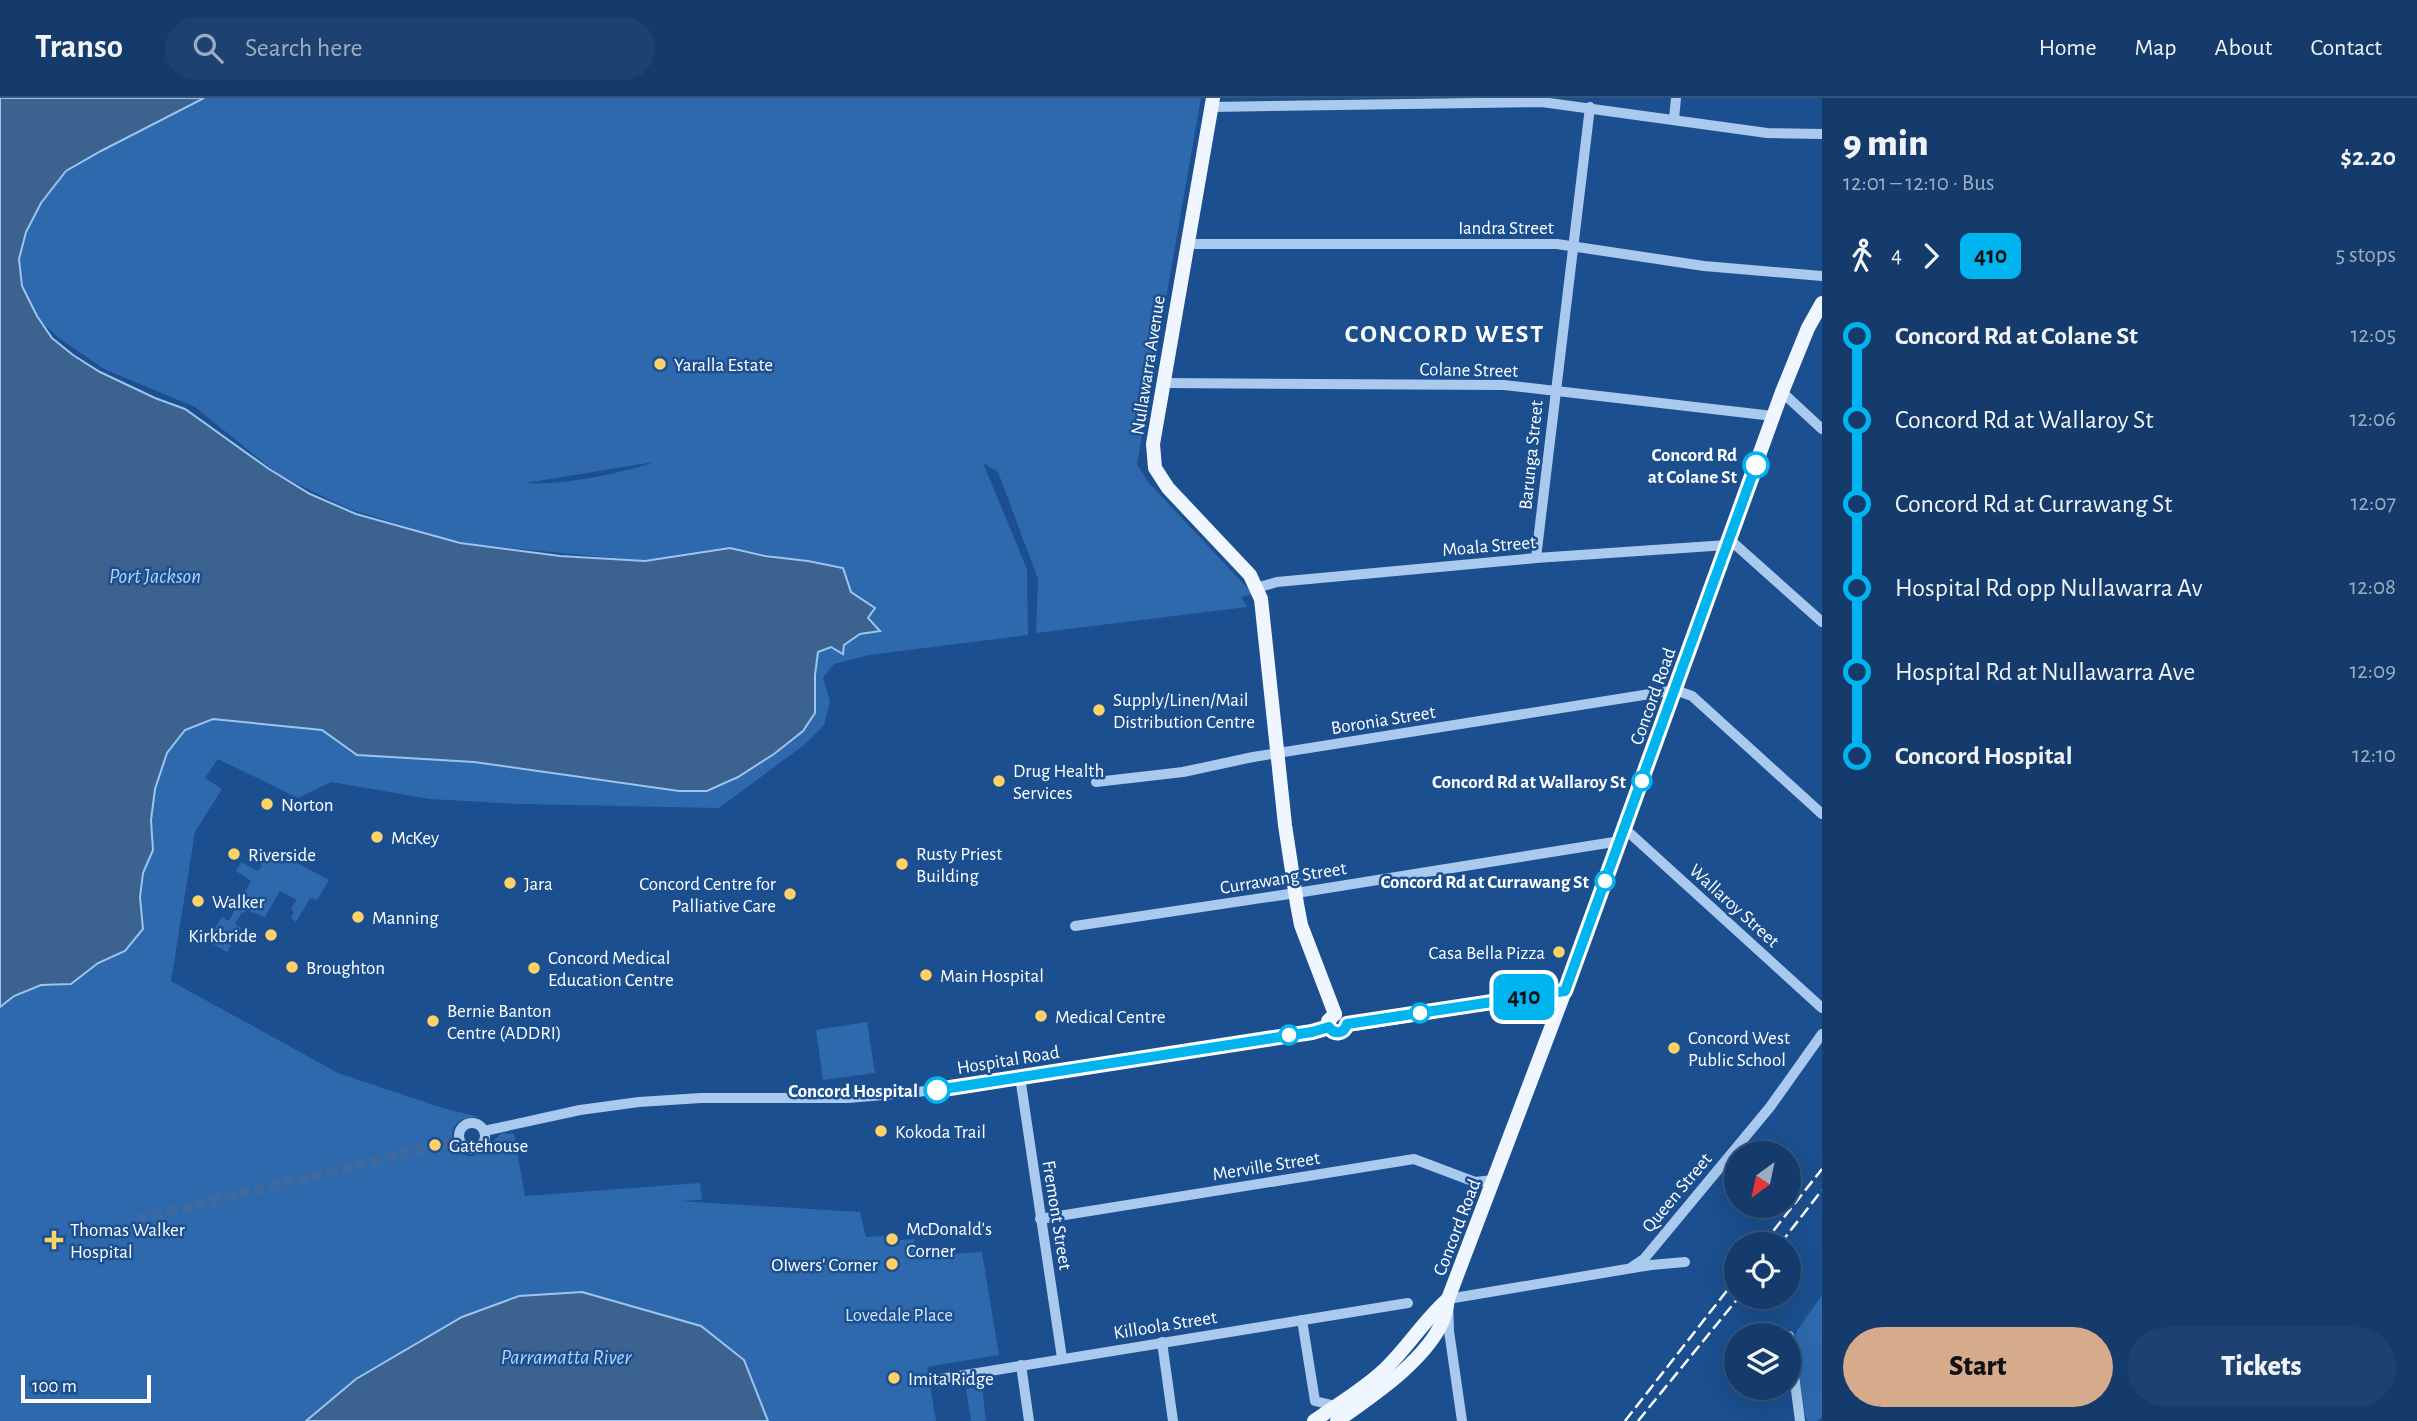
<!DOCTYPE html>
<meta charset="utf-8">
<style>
body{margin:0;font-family:"Alegreya Sans",sans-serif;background:#1d4271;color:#f1f3f6;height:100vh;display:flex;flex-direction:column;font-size:26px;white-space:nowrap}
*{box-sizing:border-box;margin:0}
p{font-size:23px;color:#9dadc1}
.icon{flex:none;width:38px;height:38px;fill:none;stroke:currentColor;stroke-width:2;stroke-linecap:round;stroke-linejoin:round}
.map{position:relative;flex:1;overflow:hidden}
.panel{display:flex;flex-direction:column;background:#143b6b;width:595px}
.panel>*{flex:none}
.badge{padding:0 14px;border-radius:10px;font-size:24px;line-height:46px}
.needle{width:46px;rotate:213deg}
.controls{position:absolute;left:1724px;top:1043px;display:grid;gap:14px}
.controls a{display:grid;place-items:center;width:77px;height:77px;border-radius:50%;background:#143b6b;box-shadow:0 7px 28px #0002,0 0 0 2px #33557e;font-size:35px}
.scale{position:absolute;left:21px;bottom:18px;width:130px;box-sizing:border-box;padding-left:7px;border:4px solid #fff;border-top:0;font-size:19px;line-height:24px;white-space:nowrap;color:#fff;-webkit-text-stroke:5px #1b4f8f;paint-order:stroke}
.map>.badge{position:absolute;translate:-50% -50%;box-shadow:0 0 0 4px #fff}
.legs{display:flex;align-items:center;gap:10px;height:77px;padding:0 21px;font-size:23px}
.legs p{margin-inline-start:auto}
.headline{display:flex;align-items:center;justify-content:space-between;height:119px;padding:0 21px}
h1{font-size:38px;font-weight:800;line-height:52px}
.primary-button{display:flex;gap:14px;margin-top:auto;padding:14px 21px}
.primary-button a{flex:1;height:80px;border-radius:42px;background:#d6ab8b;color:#111;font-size:28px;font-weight:800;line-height:80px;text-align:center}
.primary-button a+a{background:#1d4271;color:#f1f3f6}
ul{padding:0 21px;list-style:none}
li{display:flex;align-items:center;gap:24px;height:84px;font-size:26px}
li i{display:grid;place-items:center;width:10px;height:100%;margin:0 9px;background:currentColor}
li i::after{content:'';width:18px;height:18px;margin:-9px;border:5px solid;border-radius:50%;background:#143b6b}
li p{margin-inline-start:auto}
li:first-child i{background:linear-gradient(#0000 50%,currentColor 0)}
li:last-child i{background:linear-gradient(currentColor 50%,#0000 0)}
header{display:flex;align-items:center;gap:42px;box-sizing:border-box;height:98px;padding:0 35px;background:#143b6b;border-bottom:2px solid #33557e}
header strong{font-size:33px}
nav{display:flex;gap:38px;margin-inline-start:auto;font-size:24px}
.search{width:490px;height:63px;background:#1d4271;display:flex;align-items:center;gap:18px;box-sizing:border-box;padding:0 24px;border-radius:38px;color:#9dadc1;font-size:26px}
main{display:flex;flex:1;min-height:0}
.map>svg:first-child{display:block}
</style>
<header>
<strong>Transo</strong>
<div class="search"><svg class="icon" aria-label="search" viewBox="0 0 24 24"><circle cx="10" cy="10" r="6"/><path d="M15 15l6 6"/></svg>Search here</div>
<nav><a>Home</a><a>Map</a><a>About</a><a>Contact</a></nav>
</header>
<main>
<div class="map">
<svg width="1822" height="1323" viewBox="0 0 1822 1323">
<rect width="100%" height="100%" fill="#1b4f8f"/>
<g fill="#2e69ad" fill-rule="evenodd">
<path d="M148 0H1201L1137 366 1148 384 1253 496 1241 499 1247 509 1036 535 1038 481 998 374 983 365 1027 471 1028 537 869 557 834 566 823 580 830 603 824 627 804 647 719 710 520 706 430 701 331 684 298 700 218 661 205 680 222 691 195 734 171 883 338 975 446 1011 479 1019C436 1017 452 1065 476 1057 487 1054 494 1041 502 1035L514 1036 525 1098 700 1085 702 1102 679 1103 860 1114 866 1139 896 1137 899 1142 914 1141 916 1158 982 1154 999 1257 927 1269 936 1323H768L744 1262 582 1194 519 1198 462 1219 356 1281 306 1323H0V898L163 639 215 613 815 590 818 554 834 544 879 533 849 494 842 470 730 450 645 463 460 445 349 411 279 377 195 309 104 271 60 241 23 207 2 164 14 101ZM654 364C625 375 557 388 526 385Z"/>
<polygon points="259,749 285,765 288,760 329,782 317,802 310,800 296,824 291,820 294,814 291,811 297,802 280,793 265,819 247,812 244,815 242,814 235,826 241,830 227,854 207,843 222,819 229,823 251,783 236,773 241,764 258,773 262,767 257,763 259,758 256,755"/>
<polygon points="867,924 875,975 823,982 816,932"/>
<polygon points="1822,1197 1822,1319 1817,1323 1808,1323 1805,1318 1794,1240 1798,1231"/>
<polygon points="982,1288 986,1323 971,1323 966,1291"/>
</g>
<g fill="#3c6290" stroke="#9cc4f0" stroke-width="2">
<polygon points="0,0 204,0 101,53 66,73 41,105 26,134 19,161 22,188 37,218 52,240 73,257 100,274 155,300 185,311 269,371 310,396 356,416 460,445 560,458 645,463 730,450 765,458 808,463 843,470 851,494 875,510 868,520 880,533 860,536 844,547 843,556 831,549 818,554 815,577 815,615 803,633 774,656 738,679 707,693 679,693 474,664 357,657 322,632 213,621 185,632 167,655 155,691 151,722 153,752 143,775 140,799 143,831 125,853 98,865 71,886 41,887 14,898 0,909"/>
<polygon points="582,1194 701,1228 744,1262 768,1323 306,1323 356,1281 462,1219 519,1198"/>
</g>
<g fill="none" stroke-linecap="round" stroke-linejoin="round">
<polyline stroke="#3d69a0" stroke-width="10" stroke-dasharray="10 5" stroke-linecap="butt" points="138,1121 460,1042"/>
<g stroke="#a9c9ee" stroke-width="10">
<polyline points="1212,9 1542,4 1767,35 1822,36"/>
<polyline points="1674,21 1676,0"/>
<polyline points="1187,146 1557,146 1704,168 1822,178"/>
<polyline points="1163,285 1504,287 1773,318"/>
<polyline points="1782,294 1822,331"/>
<polyline points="1729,441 1822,524"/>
<polyline points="1536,460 1590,9"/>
<polyline points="1256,490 1277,484 1536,460 1727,447"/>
<polyline points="1096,684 1183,674 1253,659 1675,592 1692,598 1822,716"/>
<polyline points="1624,730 1822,910"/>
<polyline points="1075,828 1309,793 1620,743"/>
<polyline points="1020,979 1062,1260"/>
<circle cx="472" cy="1038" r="13"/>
<polyline points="484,1033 580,1012 639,1004 701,1000 848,1000 918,994 1312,934 1329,929"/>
<polyline points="1040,1121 1414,1061 1475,1084 1494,1082"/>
<polyline points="1632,1169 1644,1161 1770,1009 1822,936"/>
<polyline points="1302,1222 1315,1303 1336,1308"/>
<polyline points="1789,1238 1800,1323"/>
<polyline points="1162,1244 1173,1323"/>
<polyline points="1021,1267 1029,1323"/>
<polyline points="928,1283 1408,1205"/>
<polyline points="1462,1323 1449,1233 1448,1201 1651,1167 1685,1164"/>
</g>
<g stroke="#f0f6ff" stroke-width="14">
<polyline points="1213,0 1153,346 1155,370 1168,390 1250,477 1261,501 1285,727 1297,806 1301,827 1335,916"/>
<polyline points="1335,916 1328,923 1330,932 1339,935 1344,932 1347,927"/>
<polyline points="1347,927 1565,893"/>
<path d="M1314 1323C1338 1306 1364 1291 1385 1271 1408 1249 1424 1222 1448 1201"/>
<path d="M1337 1323C1371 1299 1427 1262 1443 1222 1446 1216 1447 1208 1448 1201L1565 893 1782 294 1808 230 1822 205"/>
</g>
<g stroke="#fff" stroke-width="2.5" stroke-dasharray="12 5" stroke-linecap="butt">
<polyline points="1763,1146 1822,1071"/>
<polyline points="1780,1146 1822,1092"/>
<polyline points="1625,1323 1736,1181"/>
<polyline points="1638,1323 1739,1199"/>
</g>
</g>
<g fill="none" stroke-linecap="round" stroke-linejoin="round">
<defs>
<path id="line-1" d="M937 992 1312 934 1329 929C1334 937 1344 936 1347 926L1565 893 1756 367"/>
</defs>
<use href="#line-1" stroke="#fff" stroke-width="16"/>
<use href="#line-1" stroke="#00b5ef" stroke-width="10"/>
</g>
<g fill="#ffd166" stroke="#1b4f8f" stroke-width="2.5">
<circle cx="660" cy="266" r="7"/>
<circle cx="1099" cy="612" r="7"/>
<circle cx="999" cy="683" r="7"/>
<circle cx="267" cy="706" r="7"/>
<circle cx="377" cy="739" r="7"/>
<circle cx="234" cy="756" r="7"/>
<circle cx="902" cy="766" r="7"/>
<circle cx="510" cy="785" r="7"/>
<circle cx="790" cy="796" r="7"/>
<circle cx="198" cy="803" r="7"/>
<circle cx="358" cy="819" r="7"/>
<circle cx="271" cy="837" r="7"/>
<circle cx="1559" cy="854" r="7"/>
<circle cx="292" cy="869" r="7"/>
<circle cx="534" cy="870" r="7"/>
<circle cx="926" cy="877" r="7"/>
<circle cx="1041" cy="918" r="7"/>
<circle cx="433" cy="923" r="7"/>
<circle cx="1674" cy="950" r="7"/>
<circle cx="881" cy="1033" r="7"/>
<circle cx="435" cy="1047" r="7"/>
<circle cx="892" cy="1141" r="7"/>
<path d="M50.5 1131.5h7v7h7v7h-7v7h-7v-7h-7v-7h7z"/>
<circle cx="892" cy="1166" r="7"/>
<circle cx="894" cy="1280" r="7"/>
</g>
<g fill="#fff" stroke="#00b5ef" stroke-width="3.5">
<circle cx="1756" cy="367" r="12"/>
<circle cx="1642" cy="683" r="9"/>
<circle cx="1605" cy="783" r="9"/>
<circle cx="1420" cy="915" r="9"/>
<circle cx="1289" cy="937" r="9"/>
<circle cx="937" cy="992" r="12"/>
</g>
<g text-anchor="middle" stroke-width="5" stroke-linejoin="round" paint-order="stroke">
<g font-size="19" fill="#fff" stroke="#1b4f8f">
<text x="1506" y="136">Iandra Street</text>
<text transform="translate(1147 267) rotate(-81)" y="7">Nullawarra Avenue</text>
<text transform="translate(1469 271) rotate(1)" y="7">Colane Street</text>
<text transform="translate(1530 357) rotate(-84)" y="7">Barunga Street</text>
<text transform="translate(1489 447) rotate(-5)" y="7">Moala Street</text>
<text transform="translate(1652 598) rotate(-70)" y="7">Concord Road</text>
<text transform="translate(1383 621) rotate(-9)" y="7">Boronia Street</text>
<text transform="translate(1283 779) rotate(-9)" y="7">Currawang Street</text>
<text transform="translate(1735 807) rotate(42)" y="7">Wallaroy Street</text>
<text transform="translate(1008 961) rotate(-9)" y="7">Hospital Road</text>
<text transform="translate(1266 1067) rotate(-9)" y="7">Merville Street</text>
<text transform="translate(1676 1094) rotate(-50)" y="7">Queen Street</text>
<text transform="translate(1058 1117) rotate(81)" y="7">Fremont Street</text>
<text transform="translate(1456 1129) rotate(-69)" y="7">Concord Road</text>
<text transform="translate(1165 1226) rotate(-9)" y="7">Killoola Street</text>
</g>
<g font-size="19" fill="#fff" stroke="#1b4f8f" text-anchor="start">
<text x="674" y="273">Yaralla Estate</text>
<text x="1113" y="608">Supply/Linen/Mail<tspan x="1113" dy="22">Distribution Centre</tspan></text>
<text x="1013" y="679">Drug Health<tspan x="1013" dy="22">Services</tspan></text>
<text x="281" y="713">Norton</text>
<text x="391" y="746">McKey</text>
<text x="916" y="762">Rusty Priest<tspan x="916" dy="22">Building</tspan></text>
<text x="248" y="763">Riverside</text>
<text x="524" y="792">Jara</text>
<text x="776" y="792" text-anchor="end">Concord Centre for<tspan x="776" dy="22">Palliative Care</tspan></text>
<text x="212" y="810">Walker</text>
<text x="372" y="826">Manning</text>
<text x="257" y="844" text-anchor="end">Kirkbride</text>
<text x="1545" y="861" text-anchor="end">Casa Bella Pizza</text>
<text x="548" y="866">Concord Medical<tspan x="548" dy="22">Education Centre</tspan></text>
<text x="306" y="876">Broughton</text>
<text x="940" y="884">Main Hospital</text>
<text x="447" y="919">Bernie Banton<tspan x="447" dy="22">Centre (ADDRI)</tspan></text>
<text x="1055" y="925">Medical Centre</text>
<text x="1688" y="946">Concord West<tspan x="1688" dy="22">Public School</tspan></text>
<text x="895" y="1040">Kokoda Trail</text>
<text x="449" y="1054">Gatehouse</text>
<text x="906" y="1137">McDonald's<tspan x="906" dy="22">Corner</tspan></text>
<text x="70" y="1138">Thomas Walker<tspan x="70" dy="22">Hospital</tspan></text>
<text x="878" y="1173" text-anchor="end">OIwers' Corner</text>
<text x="908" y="1287">Imita Ridge</text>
</g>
<g font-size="19" font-weight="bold" fill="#fff" stroke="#1b4f8f" text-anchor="end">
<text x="1737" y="363">Concord Rd<tspan x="1737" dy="22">at Colane St</tspan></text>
<text x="1626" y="690">Concord Rd at Wallaroy St</text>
<text x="1589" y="790">Concord Rd at Currawang St</text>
<text x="918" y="999">Concord Hospital</text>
</g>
<g font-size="19" fill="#cfe3fa" stroke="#1b4f8f">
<text x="899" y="1223">Lovedale Place</text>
</g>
<g font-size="21" font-style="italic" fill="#b5d3f5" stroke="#1b4f8f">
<text x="155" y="485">Port Jackson</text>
<text x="566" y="1266">Parramatta River</text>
</g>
<g font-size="26" font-weight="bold" letter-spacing="2" fill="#fff" stroke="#1b4f8f">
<text x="1445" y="244">CONCORD WEST</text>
</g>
</g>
</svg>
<div class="controls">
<a><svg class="needle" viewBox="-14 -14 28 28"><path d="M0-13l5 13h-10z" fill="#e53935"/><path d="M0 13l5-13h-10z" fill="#9dadc1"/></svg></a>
<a><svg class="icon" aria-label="locate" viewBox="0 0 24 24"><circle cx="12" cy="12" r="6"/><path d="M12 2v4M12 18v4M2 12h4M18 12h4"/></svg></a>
<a><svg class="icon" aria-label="layers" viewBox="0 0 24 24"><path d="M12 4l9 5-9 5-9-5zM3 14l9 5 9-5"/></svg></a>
</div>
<div class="scale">100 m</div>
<b class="badge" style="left:1524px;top:899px;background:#00b5ef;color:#111">410</b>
</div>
<section class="panel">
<div class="headline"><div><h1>9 min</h1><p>12:01 – 12:10 · Bus</p></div><b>$2.20</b></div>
<div class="legs"><svg class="icon" aria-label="walk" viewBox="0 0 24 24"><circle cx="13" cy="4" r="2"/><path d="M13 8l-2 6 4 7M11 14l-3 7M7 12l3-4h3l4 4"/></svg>4<svg class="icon" aria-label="forward" viewBox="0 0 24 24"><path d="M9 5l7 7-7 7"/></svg><b class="badge" style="background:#00b5ef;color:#111">410</b><p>5 stops</p></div>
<ul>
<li><i style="color:#00b5ef"></i><b>Concord Rd at Colane St</b><p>12:05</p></li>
<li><i style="color:#00b5ef"></i><span>Concord Rd at Wallaroy St</span><p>12:06</p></li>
<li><i style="color:#00b5ef"></i><span>Concord Rd at Currawang St</span><p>12:07</p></li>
<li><i style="color:#00b5ef"></i><span>Hospital Rd opp Nullawarra Av</span><p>12:08</p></li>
<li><i style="color:#00b5ef"></i><span>Hospital Rd at Nullawarra Ave</span><p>12:09</p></li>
<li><i style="color:#00b5ef"></i><b>Concord Hospital</b><p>12:10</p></li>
</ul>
<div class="primary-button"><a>Start</a><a>Tickets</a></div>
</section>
</main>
